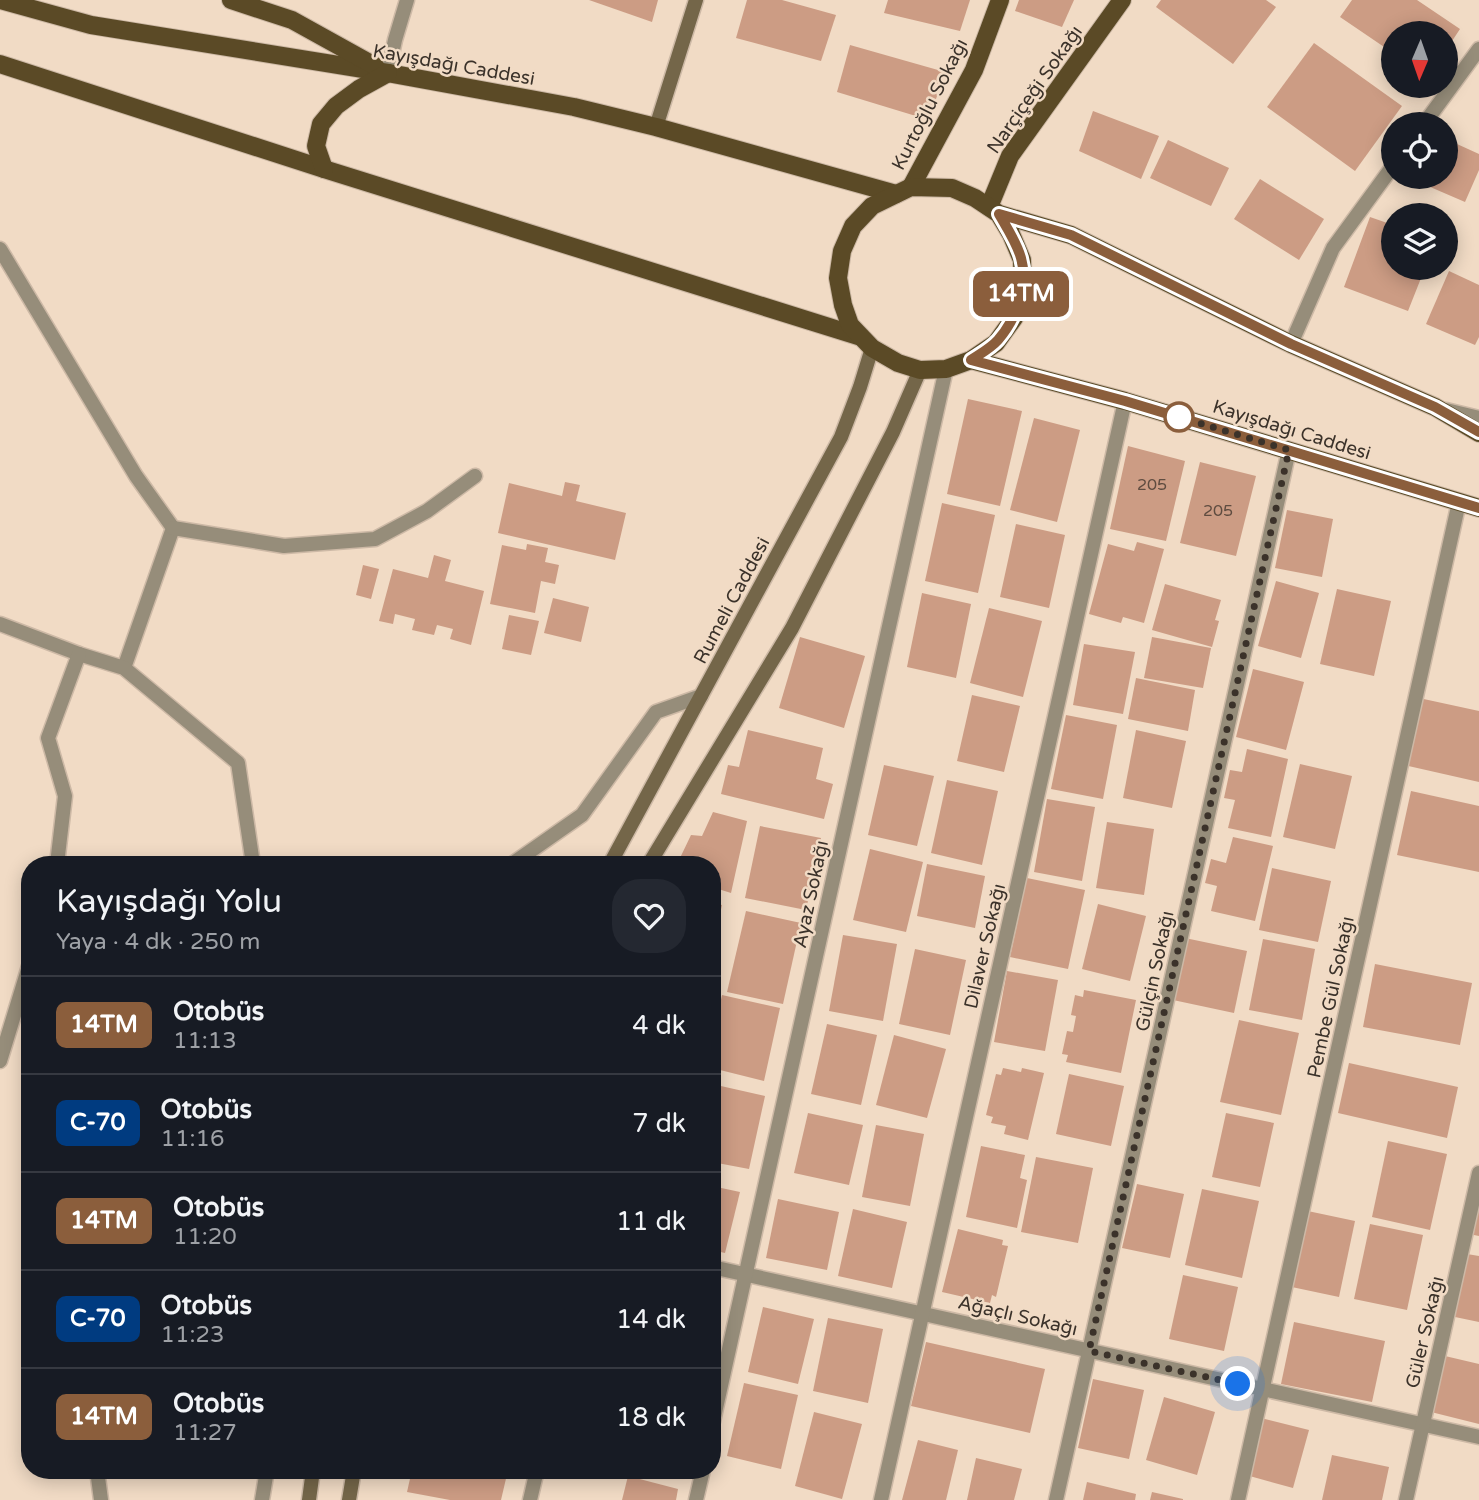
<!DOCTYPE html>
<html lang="tr">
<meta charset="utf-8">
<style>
body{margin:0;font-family:"Varela Round",sans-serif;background:#242831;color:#f1f3f6;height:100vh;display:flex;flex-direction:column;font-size:26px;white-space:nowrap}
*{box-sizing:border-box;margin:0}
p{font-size:23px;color:#9ea1a6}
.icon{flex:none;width:38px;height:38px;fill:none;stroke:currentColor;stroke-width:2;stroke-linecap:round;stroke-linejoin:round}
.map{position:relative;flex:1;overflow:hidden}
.panel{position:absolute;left:21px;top:856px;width:700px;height:623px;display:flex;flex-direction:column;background:#171b24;border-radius:28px;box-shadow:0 4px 18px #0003}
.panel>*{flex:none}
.badge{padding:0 14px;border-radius:10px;font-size:24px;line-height:46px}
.needle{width:46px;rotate:182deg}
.tools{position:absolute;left:1381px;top:21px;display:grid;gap:14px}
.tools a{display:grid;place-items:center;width:77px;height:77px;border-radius:50%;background:#171b24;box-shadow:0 4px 18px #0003;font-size:35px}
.you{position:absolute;width:35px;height:35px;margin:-18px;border:5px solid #fff;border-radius:50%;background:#1a73e8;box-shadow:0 0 0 10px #1a73e833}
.map>.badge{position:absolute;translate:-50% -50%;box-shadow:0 0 0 4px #fff}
.round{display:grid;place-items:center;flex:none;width:74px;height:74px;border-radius:28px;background:#242831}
.head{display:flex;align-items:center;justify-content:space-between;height:119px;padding:0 35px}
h1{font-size:33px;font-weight:600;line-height:52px}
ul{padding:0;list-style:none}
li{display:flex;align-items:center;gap:21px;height:98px;padding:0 35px;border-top:2px solid #363941}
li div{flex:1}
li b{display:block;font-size:26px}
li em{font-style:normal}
li .badge{min-width:77px;font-weight:700;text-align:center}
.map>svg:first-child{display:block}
</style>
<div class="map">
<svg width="1479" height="1500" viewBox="0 0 1479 1500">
<rect width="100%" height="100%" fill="#f1dbc5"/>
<g fill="#cc9c84">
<polygon points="589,0 658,0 652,22"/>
<polygon points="747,0 782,0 836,15 821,61 736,38"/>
<polygon points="888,0 970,0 960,31 884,13"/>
<polygon points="1019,0 1074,0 1062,27 1015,11"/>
<polygon points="1161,0 1266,0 1276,7 1233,64 1156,7"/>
<polygon points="1352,0 1417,0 1460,29 1446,50 1446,33 1393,33 1393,53 1340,17"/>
<polygon points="1314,43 1402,106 1355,171 1267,107"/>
<polygon points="850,45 945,72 929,120 837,92"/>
<polygon points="1093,111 1159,136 1141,179 1079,151"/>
<polygon points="1446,139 1479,154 1479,170 1465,202 1407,177 1446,177"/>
<polygon points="1168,140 1229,168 1211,206 1150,178"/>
<polygon points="1260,179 1324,219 1299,260 1234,219"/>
<polygon points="1370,217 1393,225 1393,268 1425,268 1408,311 1344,287"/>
<polygon points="1449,271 1479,285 1479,337 1475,345 1426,324"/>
<polygon points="968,399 1022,411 1000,506 947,494"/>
<polygon points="1034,418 1080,430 1057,522 1010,510"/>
<polygon points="1128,446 1185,461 1166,541 1110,529"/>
<polygon points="1200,462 1256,476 1236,556 1180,543"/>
<polygon points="565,482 580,485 576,501 626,513 615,560 498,533 509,483 562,496"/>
<polygon points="942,503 995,515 978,593 925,581"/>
<polygon points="1287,510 1333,519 1322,577 1275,568"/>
<polygon points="1016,524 1065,535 1049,608 1000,597"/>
<polygon points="1137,542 1164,549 1144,623 1123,617 1121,623 1089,614 1108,544 1134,551"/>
<polygon points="527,544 548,548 545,562 559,565 555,584 541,581 535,613 490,604 502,545 526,550"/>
<polygon points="434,555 451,560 445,581 484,591 471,645 450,639 453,629 437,625 434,635 412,630 415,619 395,614 393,624 379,621 393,569 428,578"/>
<polygon points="363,565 379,569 371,599 356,595"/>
<polygon points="1276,581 1319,593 1301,658 1258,646"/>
<polygon points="1165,584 1221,600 1215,620 1219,621 1212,647 1152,630"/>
<polygon points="1337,589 1391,601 1374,676 1320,664"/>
<polygon points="922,593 971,604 956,678 907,667"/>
<polygon points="553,598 589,607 581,642 544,633"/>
<polygon points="989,608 1042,621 1023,697 970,683"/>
<polygon points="509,615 539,621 531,655 502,649"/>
<polygon points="800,637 865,656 844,728 779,708"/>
<polygon points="1152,637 1211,648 1203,688 1144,678"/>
<polygon points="1084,644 1135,652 1123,714 1073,705"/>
<polygon points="1253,669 1304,682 1286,750 1236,737"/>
<polygon points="1136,678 1195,690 1188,731 1128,719"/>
<polygon points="972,695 1020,706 1004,772 957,761"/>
<polygon points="1419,698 1479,711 1479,782 1404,765"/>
<polygon points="1066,715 1117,725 1103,799 1051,789"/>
<polygon points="748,730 823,748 816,779 833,784 824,819 721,794 728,765 739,767"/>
<polygon points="1136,730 1186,741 1172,808 1123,798"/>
<polygon points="1247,749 1288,759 1271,837 1228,828 1235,800 1224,798 1230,770 1242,772"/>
<polygon points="1300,764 1352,776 1335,849 1283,837"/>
<polygon points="884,765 934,776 917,846 868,835"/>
<polygon points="947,780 998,791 982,865 931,853"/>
<polygon points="1411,791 1479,806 1479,872 1397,855"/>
<polygon points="1047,799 1095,807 1082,881 1034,872"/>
<polygon points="713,812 747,821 731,893 712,887 712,864 689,864 690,862 680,858 691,835 702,836"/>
<polygon points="1107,822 1154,829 1144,895 1096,888"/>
<polygon points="760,826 821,838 806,910 745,898"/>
<polygon points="1233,837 1273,846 1255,921 1211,911 1217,886 1205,883 1211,859 1226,863"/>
<polygon points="870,849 923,862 906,932 853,920"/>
<polygon points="927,864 985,876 975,928 917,916"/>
<polygon points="1272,868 1331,881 1318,942 1259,930"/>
<polygon points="1027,878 1085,890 1068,969 1010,957"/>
<polygon points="712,903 722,905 713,945 712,945"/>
<polygon points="1098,904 1146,916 1130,981 1082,969"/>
<polygon points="746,911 801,923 783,1004 727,992"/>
<polygon points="843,935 897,944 883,1021 829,1011"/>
<polygon points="1185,938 1247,951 1234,1013 1173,1000"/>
<polygon points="1263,939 1315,949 1302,1020 1249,1010"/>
<polygon points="915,949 966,960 950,1035 899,1024"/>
<polygon points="1375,964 1472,983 1460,1045 1363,1027"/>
<polygon points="1007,971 1058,980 1045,1051 994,1042"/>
<polygon points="1084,990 1136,1000 1121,1073 1066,1062 1068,1055 1062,1054 1067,1031 1073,1032 1076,1016 1071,1015 1075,995 1083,997"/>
<polygon points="722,995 780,1008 764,1081 712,1068 712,1037"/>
<polygon points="1239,1020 1299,1033 1281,1115 1220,1102"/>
<polygon points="827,1024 877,1035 861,1105 811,1094"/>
<polygon points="894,1035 946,1049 927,1118 876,1105"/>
<polygon points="1349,1063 1458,1087 1447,1138 1338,1113"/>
<polygon points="1003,1068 1021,1072 1022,1068 1044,1073 1028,1140 1004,1134 1006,1126 991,1123 993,1117 986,1115 996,1074 1001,1075"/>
<polygon points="1069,1074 1124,1086 1111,1146 1056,1134"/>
<polygon points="712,1084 765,1096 749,1169 712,1162"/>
<polygon points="808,1113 863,1125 849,1185 794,1173"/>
<polygon points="1226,1113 1274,1123 1260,1187 1212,1177"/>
<polygon points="876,1125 924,1134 910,1206 862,1197"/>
<polygon points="1388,1141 1447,1154 1430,1230 1372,1217"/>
<polygon points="981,1146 1025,1155 1020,1178 1027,1180 1017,1228 966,1217"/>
<polygon points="1036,1157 1093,1168 1078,1243 1021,1232"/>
<polygon points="1137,1184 1184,1194 1170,1258 1122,1248"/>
<polygon points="712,1186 740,1192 725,1253 712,1250"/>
<polygon points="1202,1189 1259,1201 1242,1278 1185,1265"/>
<polygon points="1479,1194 1479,1236 1469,1234"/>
<polygon points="778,1199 839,1212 827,1270 766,1258"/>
<polygon points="853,1209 907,1222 892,1288 838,1276"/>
<polygon points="1303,1210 1355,1221 1339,1297 1287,1286"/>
<polygon points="1370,1224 1423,1235 1407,1310 1354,1299"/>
<polygon points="958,1229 1003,1240 1002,1245 1008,1246 996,1297 992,1295 990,1303 942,1292"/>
<polygon points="1467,1254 1479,1256 1479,1322 1455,1317"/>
<polygon points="1183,1275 1238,1287 1224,1351 1169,1339"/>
<polygon points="712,1293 718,1294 713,1312 712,1312"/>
<polygon points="763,1307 814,1319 798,1384 748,1372"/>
<polygon points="828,1318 883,1329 868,1403 813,1391"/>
<polygon points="1294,1322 1385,1341 1372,1402 1281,1384"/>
<polygon points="926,1342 1045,1369 1030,1433 911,1406"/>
<polygon points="1445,1356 1479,1364 1479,1424 1431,1412"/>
<polygon points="1093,1379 1144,1390 1129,1459 1078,1448"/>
<polygon points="744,1383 798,1395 781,1469 727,1456"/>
<polygon points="1164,1397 1215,1412 1197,1475 1146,1460"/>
<polygon points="814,1412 862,1424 842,1499 795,1486"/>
<polygon points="1261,1418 1309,1430 1293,1488 1246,1475"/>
<polygon points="918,1440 958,1450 946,1500 902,1500"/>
<polygon points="1332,1455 1389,1467 1382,1500 1322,1500"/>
<polygon points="976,1458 1022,1469 1014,1500 967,1500"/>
<polygon points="412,1470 508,1470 501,1500 450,1500 407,1492"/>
<polygon points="628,1476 678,1489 676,1500 622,1500"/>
<polygon points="1087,1482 1136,1494 1135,1500 1083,1500"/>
<polygon points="1152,1492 1183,1499 1183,1500 1150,1500"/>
</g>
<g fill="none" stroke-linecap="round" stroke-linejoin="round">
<defs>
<g id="lane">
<polyline points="0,249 136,476 173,528 124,668"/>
<polyline points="173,528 284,546 375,539 427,511 475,476"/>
<polyline points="0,624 79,654 124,668 238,763 253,864"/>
<polyline points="57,864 65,796 48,738 79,654"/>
<polyline points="512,864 582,815 656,712 701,696"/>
<polyline points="0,1061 30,963"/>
<polyline points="97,1470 101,1500"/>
<polyline points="262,1500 267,1470"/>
</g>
<g id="street">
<polyline points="388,73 395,40 407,0"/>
<polyline points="1424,124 1479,49"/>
<polyline points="1291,344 1333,248 1393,166"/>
<polyline points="1446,410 1479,418"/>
<polyline points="712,1267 1479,1437"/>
<polyline points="712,1426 946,369"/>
<polyline points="530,1500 537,1470"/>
<polyline points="696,1500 703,1470"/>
<polyline points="881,1500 1125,401"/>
<polyline points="1056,1500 1289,450"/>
<polyline points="1238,1500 1459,502"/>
<polyline points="1406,1500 1479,1173"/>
</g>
<g id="secondary">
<polyline points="656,127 696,0"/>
<polyline points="610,864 841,437 860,387 872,348"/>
<polyline points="649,864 792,628 893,432 920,370"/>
<polyline points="309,1500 313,1470"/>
<polyline points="349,1500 354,1470"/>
</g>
<g id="primary">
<polyline points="0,0 91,25 388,73 574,107 656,127 896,194"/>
<polyline points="231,0 292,20 375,66"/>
<polyline points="0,64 324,169 861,337"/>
<polyline points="324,169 316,146 321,124 336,106 359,89 388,73"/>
<polyline points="911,187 974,70 1000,0"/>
<polyline points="989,207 1010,156 1122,0"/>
<polyline points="999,214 1011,234 1022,260 1023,290 1014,318 996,343 971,360 946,369 920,370 898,363 872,348 850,325 843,305 838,278 842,251 853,226 872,206 911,187 952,188 975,198 999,214 1071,235 1291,344 1435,407 1479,433"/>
<polyline points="971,360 1125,401 1479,508"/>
</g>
</defs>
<use href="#lane" stroke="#cdb9a6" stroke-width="17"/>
<use href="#street" stroke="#cdb9a6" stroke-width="17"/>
<use href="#secondary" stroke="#cdb9a6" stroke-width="17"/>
<use href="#primary" stroke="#cdb9a6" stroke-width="20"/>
<use href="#lane" stroke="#968d7a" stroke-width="14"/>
<use href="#street" stroke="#968d7a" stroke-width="14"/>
<use href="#secondary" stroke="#746649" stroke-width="14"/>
<use href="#primary" stroke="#5b4a26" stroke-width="18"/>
</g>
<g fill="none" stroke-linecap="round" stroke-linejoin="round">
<defs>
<path id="line" d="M1479 432 1435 407 1291 344 1071 235 999 214C1007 228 1017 243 1021 258 1029 286 1016 319 998 340 991 348 980 354 971 360L1125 401 1479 508"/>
</defs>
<use href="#line" stroke="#fff" stroke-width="16"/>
<use href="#line" stroke="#8b5e3c" stroke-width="10"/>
<polyline stroke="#3b322a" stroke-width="7" stroke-dasharray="0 12.6" points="1179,417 1172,415 1289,450 1089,1351 1238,1384"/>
</g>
<circle fill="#fff" stroke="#8b5e3c" stroke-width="3.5" cx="1179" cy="417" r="14"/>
<g text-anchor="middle" stroke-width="5" stroke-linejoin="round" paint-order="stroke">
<g font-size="16" fill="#5f4c40">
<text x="1152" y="490">205</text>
<text x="1218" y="516">205</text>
</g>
<g font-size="19" fill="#3b322a" stroke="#f1dbc5">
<text transform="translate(454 64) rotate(10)" y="7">Kayışdağı Caddesi</text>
<text transform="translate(1034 89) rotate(-55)" y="7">Narçiçeği Sokağı</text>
<text transform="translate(929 104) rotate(-63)" y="7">Kurtoğlu Sokağı</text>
<text transform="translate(1292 429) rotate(17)" y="7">Kayışdağı Caddesi</text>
<text transform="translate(731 600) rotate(-62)" y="7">Rumeli Caddesi</text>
<text transform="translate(810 894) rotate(-78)" y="7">Ayaz Sokağı</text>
<text transform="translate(984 946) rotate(-77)" y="7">Dilaver Sokağı</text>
<text transform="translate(1154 971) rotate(-78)" y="7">Gülçin Sokağı</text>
<text transform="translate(1330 997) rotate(-78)" y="7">Pembe Gül Sokağı</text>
<text transform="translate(1018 1315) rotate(13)" y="7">Ağaçlı Sokağı</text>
<text transform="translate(1424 1332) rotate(-77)" y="7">Güler Sokağı</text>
</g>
</g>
</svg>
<div class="tools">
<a><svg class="needle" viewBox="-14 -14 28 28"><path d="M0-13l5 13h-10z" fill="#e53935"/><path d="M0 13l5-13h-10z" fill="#9ea1a6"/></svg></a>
<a><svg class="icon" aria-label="locate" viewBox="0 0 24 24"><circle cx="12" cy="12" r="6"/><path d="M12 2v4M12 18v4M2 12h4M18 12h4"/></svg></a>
<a><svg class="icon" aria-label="layers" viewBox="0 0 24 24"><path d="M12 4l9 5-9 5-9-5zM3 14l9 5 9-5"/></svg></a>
</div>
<div class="you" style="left:1238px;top:1384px"></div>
<b class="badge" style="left:1021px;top:294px;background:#8b5e3c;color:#fff">14TM</b>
<section class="panel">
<div class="head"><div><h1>Kayışdağı Yolu</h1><p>Yaya · 4 dk · 250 m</p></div><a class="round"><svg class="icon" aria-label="heart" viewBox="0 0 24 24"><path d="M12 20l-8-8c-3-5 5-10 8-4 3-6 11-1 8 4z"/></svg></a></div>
<ul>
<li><span class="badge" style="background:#8b5e3c;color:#fff">14TM</span><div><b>Otobüs</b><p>11:13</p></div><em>4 dk</em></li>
<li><span class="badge" style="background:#003b80;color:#fff">C-70</span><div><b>Otobüs</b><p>11:16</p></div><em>7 dk</em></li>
<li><span class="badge" style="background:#8b5e3c;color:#fff">14TM</span><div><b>Otobüs</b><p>11:20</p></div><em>11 dk</em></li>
<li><span class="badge" style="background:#003b80;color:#fff">C-70</span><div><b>Otobüs</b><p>11:23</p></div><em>14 dk</em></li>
<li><span class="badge" style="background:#8b5e3c;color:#fff">14TM</span><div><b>Otobüs</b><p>11:27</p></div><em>18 dk</em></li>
</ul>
</section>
</div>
